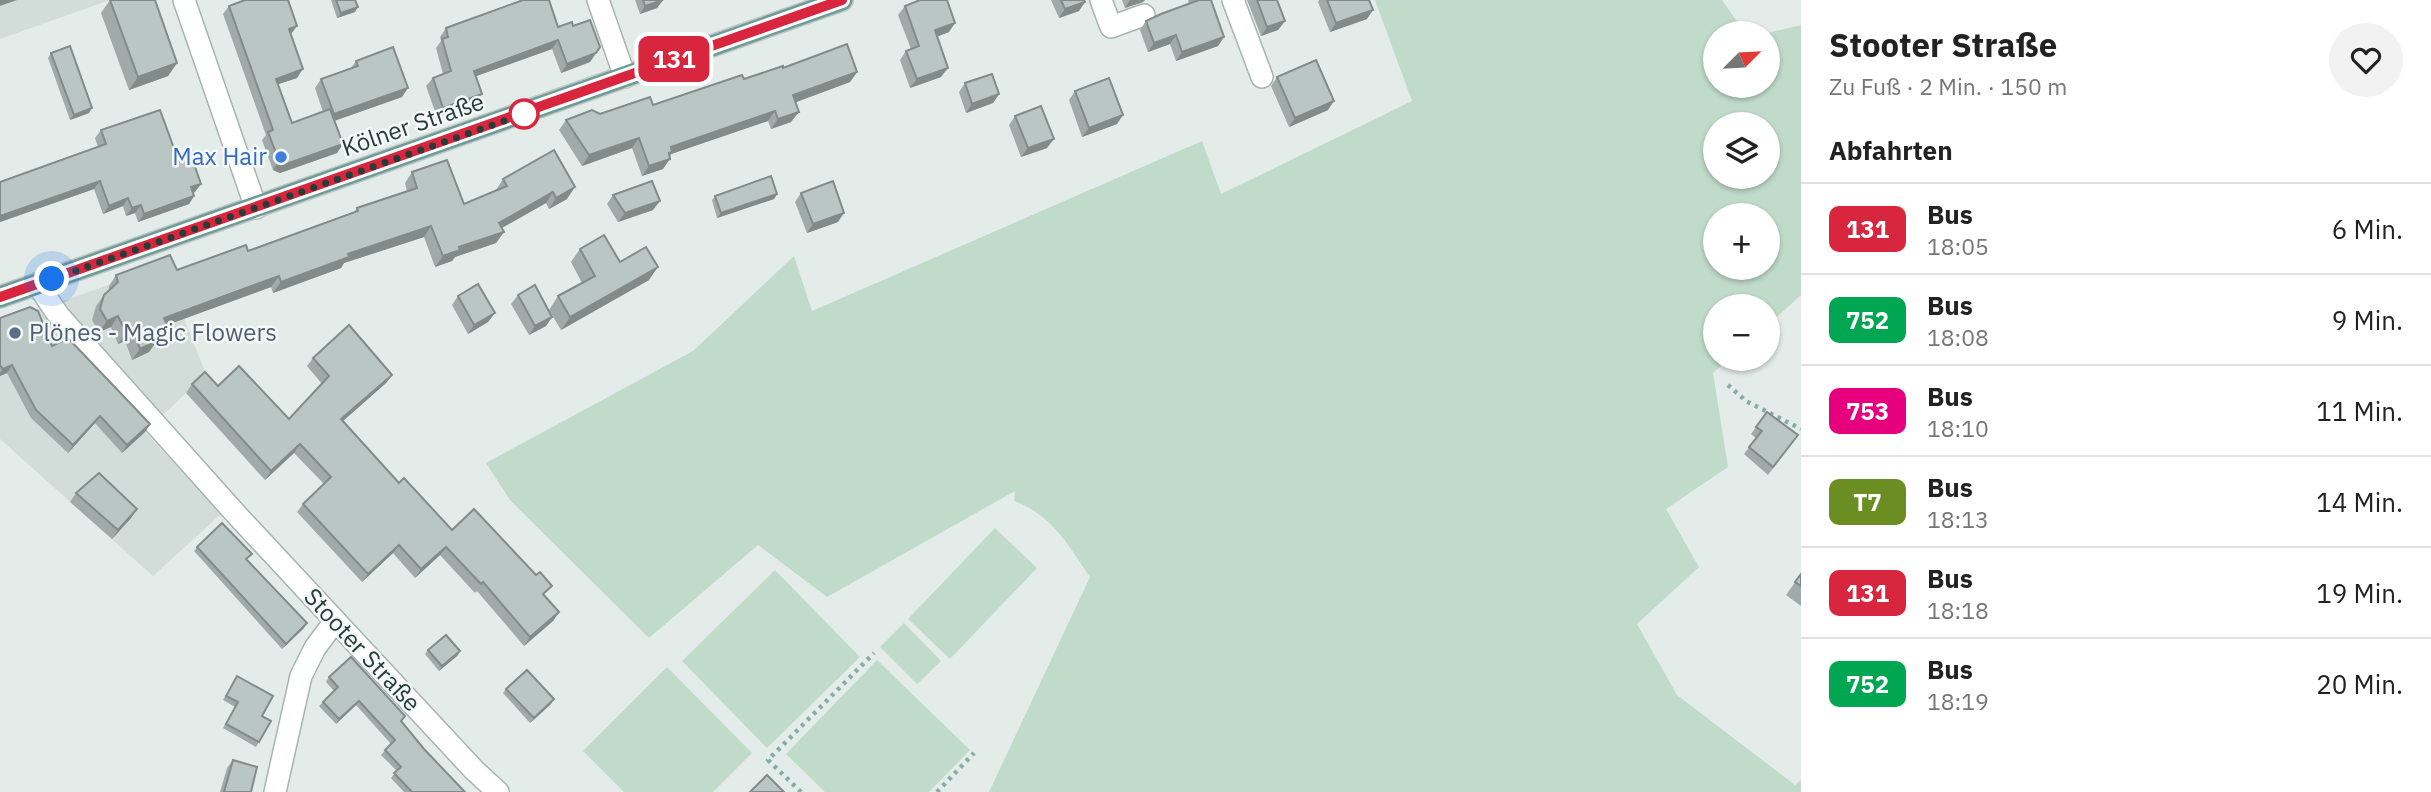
<!DOCTYPE html>
<html lang="de">
<meta charset="utf-8">
<style>
body{margin:0;font-family:"IBM Plex Sans",sans-serif;background:#f2f2f2;color:#222;height:100vh;display:flex;flex-direction:column;font-size:26px;white-space:nowrap}
*{box-sizing:border-box;margin:0}
p{font-size:23px;color:#767676}
.icon{flex:none;width:38px;height:38px;fill:none;stroke:currentColor;stroke-width:2;stroke-linecap:round;stroke-linejoin:round}
.map{position:relative;flex:1;overflow:hidden}
.side{display:flex;flex-direction:column;background:#fff;width:630px}
.side>*{flex:none}
.badge{padding:0 14px;border-radius:10px;font-size:24px;line-height:46px}
.needle{width:46px;rotate:66deg}
.fabs{position:absolute;left:1703px;top:21px;display:grid;gap:14px}
.fabs a{display:grid;place-items:center;width:77px;height:77px;border-radius:50%;background:#fff;box-shadow:0 2px 5px #0004;font-size:35px}
.you{position:absolute;width:35px;height:35px;margin:-18px;border:5px solid #fff;border-radius:50%;background:#1a73e8;box-shadow:0 0 0 10px #1a73e833}
.map>.badge{position:absolute;translate:-50% -50%;box-shadow:0 0 0 4px #fff}
h2{padding:0 28px;font-size:26px;line-height:63px}
.round{display:grid;place-items:center;flex:none;width:74px;height:74px;border-radius:37px;background:#f2f2f2}
.headline{display:flex;align-items:center;justify-content:space-between;height:119px;padding:0 28px}
h1{font-size:33px;font-weight:700;line-height:52px}
ul{padding:0;list-style:none}
li{display:flex;align-items:center;gap:21px;height:91px;padding:0 28px;border-top:2px solid #e0e0e0}
li div{flex:1}
li b{display:block;font-size:26px}
li em{font-style:normal}
li .badge{min-width:77px;font-weight:700;text-align:center}
main{display:flex;flex:1;min-height:0}
.map>svg:first-child{display:block}
</style>
<main>
<div class="map">
<svg width="1801" height="792" viewBox="0 0 1801 792">
<rect width="100%" height="100%" fill="#e4ece9"/>
<g fill="#d2dcd8">
<polygon points="0,0 110,0 0,39"/>
<polygon points="163,266 206,374 145,432 221,514 153,576 0,439 0,323"/>
</g>
<g fill="#c0dbca" fill-rule="evenodd">
<path d="M1375 0H1722L1745 33H1715V86H1768V33L1801 25V295L1768 325V306H1715V359H1729L1713 373 1728 467 1666 509 1699 567 1637 624 1677 695 1795 785 1801 780V792H989L1090 577C1068 545 1052 515 1014 501L1015 491 827 597 758 545 649 638 510 500 486 463 693 351 794 256 812 311 1202 141 1221 194 1412 101ZM1715 124H1768V177H1715ZM1715 215H1768V268H1715Z"/>
<polygon points="995,528 1037,568 950,659 908,619"/>
<polygon points="775,570 860,657 767,748 682,661"/>
<polygon points="904,623 941,661 917,684 880,647"/>
<polygon points="877,660 970,750 929,792 825,792 786,754"/>
<polygon points="667,667 752,753 713,792 624,792 583,751"/>
</g>
<g fill="none" stroke-linecap="round" stroke-linejoin="round">
<defs>
<g id="minor">
<polyline points="184,0 256,208"/>
<polyline points="598,0 625,77"/>
<polyline points="1101,0 1111,27 1144,15"/>
<polyline points="1233,0 1262,77"/>
<polyline points="37,284 59,316 235,513 474,770 498,792"/>
<polyline points="275,792 301,676 315,648 335,621"/>
</g>
<polyline id="major" points="0,297 842,0"/>
</defs>
<use href="#minor" stroke="#a7b4b0" stroke-width="24"/>
<use href="#major" stroke="#c2c8c7" stroke-width="24"/>
<g stroke="#88aca5" stroke-width="4.5" stroke-dasharray="3.5 5" stroke-linecap="butt">
<polyline points="1728,385 1746,401 1801,429"/>
<polyline points="801,792 768,760 874,653"/>
<polyline points="937,792 974,753"/>
</g>
<use href="#minor" stroke="#fff" stroke-width="21"/>
<use href="#major" stroke="#6e9c96" stroke-width="21"/>
</g>
<g fill="#a0aaa8">
<polygon points="110,0 177,63 168,76 129,90 101,13"/>
<polygon points="331,0 355,0 355,12 337,18"/>
<polygon points="635,0 663,0 657,8 640,14"/>
<polygon points="1051,0 1084,0 1079,11 1059,18"/>
<polygon points="1122,0 1145,0 1143,2 1125,8"/>
<polygon points="1188,0 1211,0 1224,37 1218,46 1176,61 1170,44 1148,52 1140,30 1146,21 1189,4"/>
<polygon points="1247,0 1277,0 1285,21 1278,30 1261,36"/>
<polygon points="1319,0 1369,0 1367,19 1330,32 1318,2"/>
<polygon points="229,6 291,35 297,78 278,84 292,123 323,112 315,88 321,79 351,68 356,61 402,97 334,121 343,144 337,153 280,173 273,170 262,140 266,135 223,14"/>
<polygon points="905,6 949,32 937,37 941,77 910,88 900,60 906,51 911,49 898,15"/>
<polygon points="573,26 596,53 590,62 561,73 552,49 476,76 476,103 437,117 426,86 433,78 443,74 436,48 441,41 440,37 446,28"/>
<polygon points="51,53 89,113 70,120 48,58"/>
<polygon points="783,68 857,72 850,82 795,102 791,122 771,129 768,121 671,154 663,169 642,176 632,148 582,166 559,130 566,120 653,105"/>
<polygon points="1277,77 1328,110 1289,127 1271,86"/>
<polygon points="965,83 999,94 993,103 966,113 959,92"/>
<polygon points="1075,91 1117,124 1082,137 1069,100"/>
<polygon points="1015,116 1047,148 1021,157 1009,125"/>
<polygon points="101,130 179,162 195,192 193,193 194,196 189,204 138,222 135,213 126,216 123,206 103,214 94,189 0,222 0,182 98,147 95,138"/>
<polygon points="554,150 567,199 549,209 546,203 502,228 504,232 496,243 455,257 452,261 435,267 424,237 344,263 341,268 273,293 271,287 167,325 160,339 156,341 149,352 132,360 125,341 118,344 111,327 99,332 92,320 96,306 104,295 109,290 109,286 116,275 177,270 248,251 354,212 357,208 407,191 405,183 412,172 464,204 496,190 503,179"/>
<polygon points="801,193 838,222 807,233 795,202"/>
<polygon points="777,194 774,199 717,218 712,200 715,196"/>
<polygon points="613,195 653,210 618,222 607,204"/>
<polygon points="580,249 620,262 649,280 561,330 549,310 558,296 582,283 571,262"/>
<polygon points="518,295 552,317 546,326 529,335 511,304"/>
<polygon points="458,296 495,313 488,322 468,334 452,305"/>
<polygon points="0,318 52,346 150,424 145,432 122,453 95,423 68,453 31,418 7,373 0,376"/>
<polygon points="313,358 392,375 386,383 343,421 399,483 452,530 545,596 559,612 553,621 524,646 477,591 475,593 440,555 415,578 393,553 362,582 297,512 303,504 324,484 294,453 265,480 186,393 192,384 218,386 289,419 322,384 307,366"/>
<polygon points="1767,412 1798,435 1768,475 1744,454 1756,438 1751,434"/>
<polygon points="76,493 137,509 131,518 112,539 70,502"/>
<polygon points="197,547 304,628 282,649 194,551"/>
<polygon points="1801,574 1801,606 1786,595"/>
<polygon points="428,650 460,651 457,656 439,671 425,654"/>
<polygon points="237,676 262,716 259,742 256,747 223,728 235,707 223,700"/>
<polygon points="329,677 401,722 424,749 465,792 404,792 391,778 397,771 381,755 391,744 356,705 336,724 319,706 334,691 326,682"/>
<polygon points="506,689 551,704 530,723 503,693"/>
<polygon points="233,760 251,792 220,792 227,768"/>
</g>
<g fill="#828b88">
<polygon points="0,0 17,0 0,6"/>
<polygon points="663,0 657,8 640,14 645,6"/>
<polygon points="1130,0 1145,0 1143,2 1125,8"/>
<polygon points="1085,2 1079,11 1059,18 1065,9"/>
<polygon points="358,7 355,12 337,18 341,13"/>
<polygon points="1373,10 1367,19 1330,32 1336,23"/>
<polygon points="1285,21 1278,30 1261,36 1267,27"/>
<polygon points="955,23 949,32 929,39 935,30"/>
<polygon points="297,26 291,34 289,29"/>
<polygon points="1176,35 1170,44 1148,52 1154,43"/>
<polygon points="1224,37 1218,46 1176,61 1182,52"/>
<polygon points="558,40 552,49 468,79 474,71"/>
<polygon points="596,53 590,62 561,73 567,64"/>
<polygon points="177,63 168,76 129,90 138,77"/>
<polygon points="948,68 941,77 910,88 917,79"/>
<polygon points="303,69 297,78 270,87 276,79"/>
<polygon points="857,72 850,82 786,106 793,95"/>
<polygon points="408,88 402,97 328,123 334,114"/>
<polygon points="482,94 476,103 437,117 443,108"/>
<polygon points="999,94 993,103 966,113 972,104"/>
<polygon points="1334,101 1328,110 1289,127 1295,118"/>
<polygon points="92,108 89,113 70,120 74,115"/>
<polygon points="775,111 768,121 671,154 666,160 670,159 663,169 642,176 649,166 671,147"/>
<polygon points="799,112 791,122 771,129 778,119"/>
<polygon points="1123,115 1117,124 1082,137 1089,128"/>
<polygon points="639,138 632,148 582,166 589,155"/>
<polygon points="1054,139 1047,148 1021,157 1028,148"/>
<polygon points="343,144 337,153 280,173 273,170 279,161"/>
<polygon points="100,181 94,189 0,222 0,216"/>
<polygon points="201,184 195,192 186,195 191,187"/>
<polygon points="575,187 567,199 549,209 556,198"/>
<polygon points="553,192 546,203 491,234 499,223"/>
<polygon points="777,194 774,199 717,218 721,213"/>
<polygon points="194,196 189,204 138,222 144,214"/>
<polygon points="128,198 123,206 103,214 109,206"/>
<polygon points="660,201 653,210 618,222 625,213"/>
<polygon points="141,205 135,213 126,216 132,208"/>
<polygon points="844,213 838,222 807,233 813,224"/>
<polygon points="431,226 424,237 344,263 341,268 273,293 281,282 348,254"/>
<polygon points="504,232 496,243 455,257 452,261 435,267 443,256 459,247"/>
<polygon points="658,267 649,280 561,330 570,317"/>
<polygon points="279,276 271,287 156,329 164,318"/>
<polygon points="495,313 488,322 468,334 474,325"/>
<polygon points="118,316 111,327 99,332 107,321"/>
<polygon points="552,317 546,326 529,335 535,326"/>
<polygon points="168,328 160,339 146,345 154,334"/>
<polygon points="133,330 125,341 118,344 126,333"/>
<polygon points="157,341 149,352 132,360 140,349"/>
<polygon points="12,365 7,373 0,376 0,373 3,369"/>
<polygon points="392,375 386,383 335,428 341,419"/>
<polygon points="100,416 95,423 68,453 73,445"/>
<polygon points="150,424 145,432 122,453 127,445"/>
<polygon points="300,444 294,453 265,480 271,471"/>
<polygon points="137,509 131,518 112,539 118,530"/>
<polygon points="399,545 393,553 362,582 368,574"/>
<polygon points="446,547 440,555 415,578 421,569"/>
<polygon points="559,612 553,621 524,646 530,637"/>
<polygon points="307,623 304,628 282,649 286,644"/>
<polygon points="460,651 457,656 439,671 442,666"/>
<polygon points="554,699 551,704 530,723 534,718"/>
<polygon points="359,701 356,705 336,724 339,719"/>
</g>
<g fill="#bac6c3" stroke="#828b88" stroke-width="2">
<polygon points="110,0 155,0 177,63 138,77"/>
<polygon points="245,0 288,0 297,26 289,29 303,69 276,79 292,123 330,109 343,144 286,164 279,161 268,132 273,130 229,6"/>
<polygon points="336,0 355,0 358,7 341,13"/>
<polygon points="523,0 549,0 558,27 572,22 573,26 590,20 600,47 596,53 567,64 558,40 474,71 482,94 443,108 433,78 451,71 442,39 448,37 446,28"/>
<polygon points="643,0 663,0 645,6"/>
<polygon points="920,0 947,0 955,23 935,30 948,68 917,79 906,51 919,46 905,6"/>
<polygon points="1061,0 1084,0 1085,2 1065,9"/>
<polygon points="1199,0 1211,0 1224,37 1182,52 1176,35 1154,43 1146,21 1161,14"/>
<polygon points="1257,0 1277,0 1285,21 1267,27"/>
<polygon points="1327,0 1369,0 1373,10 1336,23"/>
<polygon points="847,44 857,72 793,95 799,112 778,119 775,111 671,147 672,152 669,153 670,159 649,166 639,138 589,155 566,120 592,110 600,114 650,97 653,105 742,75 744,79 783,66 783,68"/>
<polygon points="70,46 92,108 74,115 51,53"/>
<polygon points="393,47 408,88 334,114 321,79 358,66 356,61"/>
<polygon points="1316,60 1334,101 1295,118 1277,77"/>
<polygon points="992,74 999,94 972,104 965,83"/>
<polygon points="1109,78 1123,115 1089,128 1075,91"/>
<polygon points="1041,106 1054,139 1028,148 1015,116"/>
<polygon points="160,110 179,162 192,158 201,184 191,187 194,196 144,214 141,205 132,208 128,198 109,206 100,181 0,216 0,182 106,144 101,130"/>
<polygon points="554,150 575,187 556,198 553,192 499,223 504,232 459,247 460,250 443,256 431,226 348,254 349,257 281,282 279,276 164,318 168,328 154,334 157,341 140,349 133,330 126,333 118,316 107,321 100,309 104,295 118,282 116,275 170,255 177,270 246,245 248,251 358,211 357,208 417,188 412,172 447,160 464,204 507,186 503,179"/>
<polygon points="771,176 777,194 721,213 715,196"/>
<polygon points="652,181 660,201 625,213 613,195"/>
<polygon points="833,181 844,213 813,224 801,193"/>
<polygon points="604,235 620,262 646,247 658,267 570,317 558,296 595,276 580,249"/>
<polygon points="478,284 495,313 474,325 458,296"/>
<polygon points="535,285 552,317 535,326 518,295"/>
<polygon points="30,307 38,311 52,346 68,338 150,424 127,445 100,416 73,445 36,410 12,365 3,369 0,365 0,318"/>
<polygon points="349,325 392,375 341,419 399,483 404,478 452,530 474,509 536,575 540,572 552,586 543,594 559,612 530,637 483,582 481,584 446,547 421,569 399,545 368,574 303,504 331,477 300,444 271,471 192,384 205,372 218,386 239,366 289,419 329,376 313,358"/>
<polygon points="1767,412 1798,435 1773,467 1749,447 1762,431 1756,427"/>
<polygon points="99,473 137,509 118,530 76,493"/>
<polygon points="222,523 252,554 246,559 307,623 286,644 197,547"/>
<polygon points="1801,574 1801,586 1795,582"/>
<polygon points="446,635 460,651 442,666 428,650"/>
<polygon points="351,657 405,716 401,721 424,749 465,792 412,792 394,773 401,767 385,750 395,740 359,701 339,719 323,702 338,687 329,677"/>
<polygon points="527,670 554,699 534,718 506,689"/>
<polygon points="237,676 273,696 262,716 271,721 259,742 226,724 238,702 226,696"/>
<polygon points="233,760 257,767 251,792 224,792"/>
<polygon points="767,775 784,792 750,792"/>
</g>
<g fill="none" stroke-linecap="round" stroke-linejoin="round">
<defs>
<polyline id="line" points="0,297 842,0"/>
</defs>
<use href="#line" stroke="#fff" stroke-width="16"/>
<use href="#line" stroke="#d7263d" stroke-width="10"/>
<polyline stroke="#253c38" stroke-width="7" stroke-dasharray="0 12.6" points="52,279 524,114"/>
</g>
<circle fill="#fff" stroke="#d7263d" stroke-width="3.5" cx="524" cy="114" r="14"/>
<circle fill="#3f7fe0" stroke="#f4f9f7" stroke-width="2.5" cx="281" cy="157" r="7"/>
<circle fill="#5c6f8a" stroke="#f4f9f7" stroke-width="2.5" cx="15" cy="333" r="7"/>
<g text-anchor="middle" stroke-width="5" stroke-linejoin="round" paint-order="stroke">
<g font-size="24" fill="#253c38" stroke="#f4f9f7">
<text transform="translate(413 125) rotate(-19)" y="8">Kölner Straße</text>
<text transform="translate(362 650) rotate(47)" y="8">Stooter Straße</text>
</g>
<g font-size="24" fill="#366cbe" stroke="#f4f9f7" text-anchor="end">
<text x="267" y="165">Max Hair</text>
</g>
<g font-size="24" fill="#4e5e75" stroke="#f4f9f7" text-anchor="start">
<text x="29" y="341">Plönes - Magic Flowers</text>
</g>
</g>
</svg>
<div class="fabs">
<a><svg class="needle" viewBox="-14 -14 28 28"><path d="M0-13l5 13h-10z" fill="#e53935"/><path d="M0 13l5-13h-10z" fill="#767676"/></svg></a>
<a><svg class="icon" aria-label="layers" viewBox="0 0 24 24"><path d="M12 4l9 5-9 5-9-5zM3 14l9 5 9-5"/></svg></a>
<a>+</a>
<a>−</a>
</div>
<div class="you" style="left:52px;top:279px"></div>
<b class="badge" style="left:674px;top:59px;background:#d7263d;color:#fff">131</b>
</div>
<section class="side">
<div class="headline"><div><h1>Stooter Straße</h1><p>Zu Fuß · 2 Min. · 150 m</p></div><a class="round"><svg class="icon" aria-label="heart" viewBox="0 0 24 24"><path d="M12 20l-8-8c-3-5 5-10 8-4 3-6 11-1 8 4z"/></svg></a></div>
<h2>Abfahrten</h2>
<ul>
<li><span class="badge" style="background:#d7263d;color:#fff">131</span><div><b>Bus</b><p>18:05</p></div><em>6 Min.</em></li>
<li><span class="badge" style="background:#00a651;color:#fff">752</span><div><b>Bus</b><p>18:08</p></div><em>9 Min.</em></li>
<li><span class="badge" style="background:#e6007e;color:#fff">753</span><div><b>Bus</b><p>18:10</p></div><em>11 Min.</em></li>
<li><span class="badge" style="background:#6b8e23;color:#fff">T7</span><div><b>Bus</b><p>18:13</p></div><em>14 Min.</em></li>
<li><span class="badge" style="background:#d7263d;color:#fff">131</span><div><b>Bus</b><p>18:18</p></div><em>19 Min.</em></li>
<li><span class="badge" style="background:#00a651;color:#fff">752</span><div><b>Bus</b><p>18:19</p></div><em>20 Min.</em></li>
</ul>
</section>
</main>
